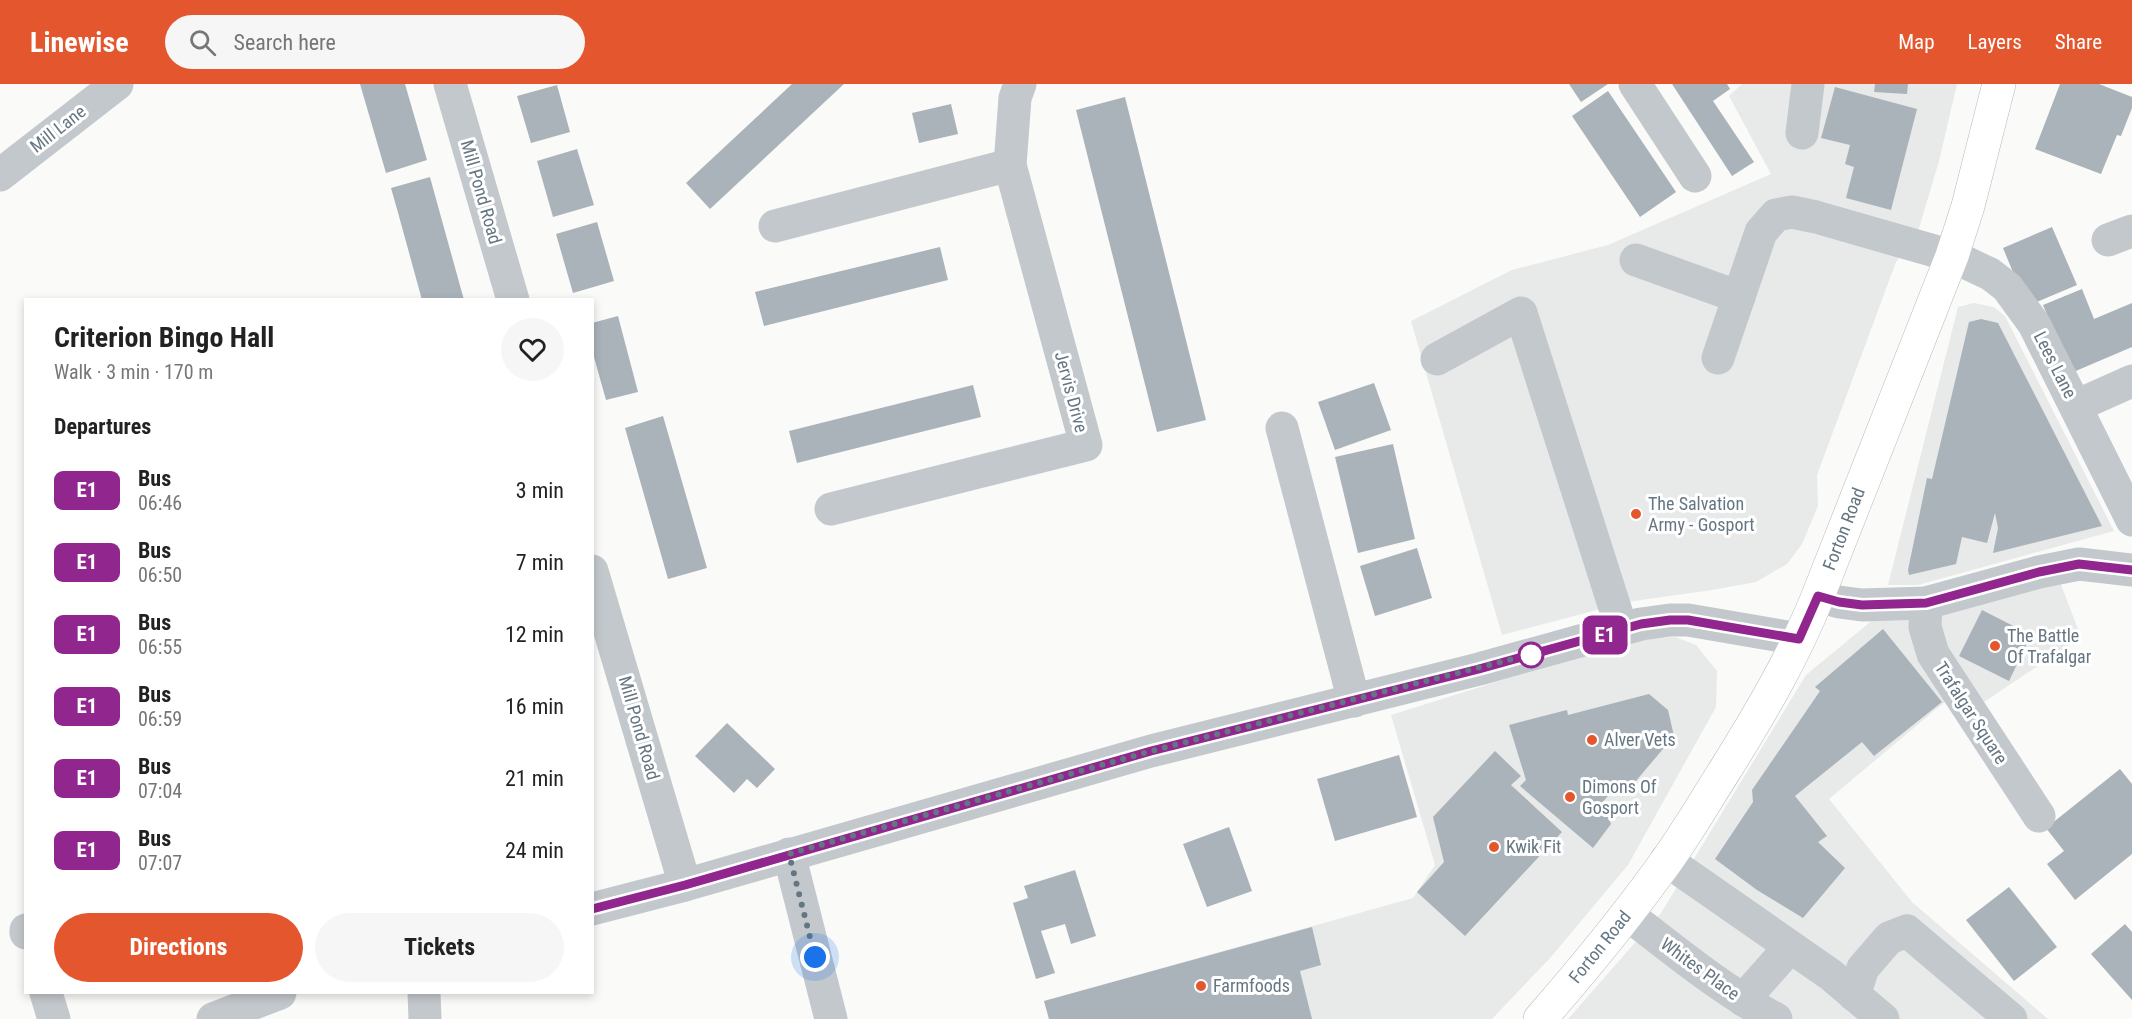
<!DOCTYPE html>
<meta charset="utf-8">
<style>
body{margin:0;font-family:"Roboto Condensed",sans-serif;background:#f6f6f6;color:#222;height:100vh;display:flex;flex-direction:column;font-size:22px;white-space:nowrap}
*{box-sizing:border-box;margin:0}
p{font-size:20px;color:#767676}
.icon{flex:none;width:33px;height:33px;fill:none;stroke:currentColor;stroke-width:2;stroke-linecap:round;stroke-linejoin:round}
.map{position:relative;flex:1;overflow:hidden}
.details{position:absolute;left:24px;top:214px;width:570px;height:696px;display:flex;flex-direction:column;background:#fff;border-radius:0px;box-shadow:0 3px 9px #0003}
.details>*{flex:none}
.badge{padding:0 12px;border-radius:9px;font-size:21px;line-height:39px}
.you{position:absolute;width:30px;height:30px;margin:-15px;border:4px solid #fff;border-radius:50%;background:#1a73e8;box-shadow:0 0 0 9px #1a73e833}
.map>.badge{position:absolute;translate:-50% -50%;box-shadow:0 0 0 3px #fff}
h2{padding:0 30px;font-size:22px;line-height:54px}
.round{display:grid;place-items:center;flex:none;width:63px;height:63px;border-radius:32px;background:#f6f6f6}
.overview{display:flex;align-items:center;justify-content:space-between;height:102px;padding:0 30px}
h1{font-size:28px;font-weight:700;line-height:45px}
.button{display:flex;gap:12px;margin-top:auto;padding:12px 30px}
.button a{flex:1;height:69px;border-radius:36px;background:#e4572e;color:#fff;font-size:24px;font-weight:700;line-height:69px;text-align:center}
.button a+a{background:#f6f6f6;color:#222}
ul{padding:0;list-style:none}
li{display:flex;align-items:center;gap:18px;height:72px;padding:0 30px}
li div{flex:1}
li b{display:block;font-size:22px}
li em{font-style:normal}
li .badge{min-width:66px;font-weight:700;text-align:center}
header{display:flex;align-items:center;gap:36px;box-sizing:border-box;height:84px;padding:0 30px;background:#e4572e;color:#fff}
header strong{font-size:28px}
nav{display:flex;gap:33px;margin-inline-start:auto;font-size:21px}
.search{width:420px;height:54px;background:#f6f6f6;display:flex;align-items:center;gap:15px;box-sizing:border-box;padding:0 21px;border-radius:33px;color:#767676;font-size:22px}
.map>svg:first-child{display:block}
</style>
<header>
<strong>Linewise</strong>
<div class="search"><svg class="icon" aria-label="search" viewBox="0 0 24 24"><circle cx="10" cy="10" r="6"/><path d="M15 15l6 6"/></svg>Search here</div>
<nav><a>Map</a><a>Layers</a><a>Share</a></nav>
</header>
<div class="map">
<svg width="2132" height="935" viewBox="0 0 2132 935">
<rect width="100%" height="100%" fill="#fafaf8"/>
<g fill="#e8e9e9">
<polygon points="1742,0 1957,0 1939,77 1917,151 1896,178 1817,391 1818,422 1802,460 1787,480 1756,498 1712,506 1627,518 1502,551 1411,237 1512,186 1608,161 1771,90 1729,12"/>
<polygon points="1974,219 1994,223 2005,232 2114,447 1918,501 1888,501 1958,223"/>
<polygon points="2060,498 2081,553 1978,622 1965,601 1829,715 1912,818 2048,935 1568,935 1661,829 1806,591 1875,534"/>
<polygon points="1675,553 1696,561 1717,587 1716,623 1628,781 1551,873 1492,935 1049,935 1044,917 1413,814 1435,781 1391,631 1578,572 1649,554"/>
</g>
<g fill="#aab3b9">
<polygon points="360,0 405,0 427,76 386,89"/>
<polygon points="792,0 844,0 710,125 686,99"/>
<polygon points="1569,0 1608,0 1581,18"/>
<polygon points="1672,0 1727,0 1730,5 1713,17 1754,78 1732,92"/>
<polygon points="1875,0 1908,0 1907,10 1874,8"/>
<polygon points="2060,0 2099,0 2132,13 2132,24 2121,52 2117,51 2101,90 2035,65"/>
<polygon points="557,1 570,48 531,59 517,12"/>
<polygon points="1835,3 1917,25 1891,126 1846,114 1854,83 1845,80 1850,61 1821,54"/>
<polygon points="1608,7 1676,108 1640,133 1572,32"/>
<polygon points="1125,13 1206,336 1157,348 1076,26"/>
<polygon points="951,20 958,50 919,59 912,29"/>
<polygon points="577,65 594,121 553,133 537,77"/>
<polygon points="430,93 436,115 464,216 422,216 397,125 391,104"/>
<polygon points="597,138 614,197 573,209 556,150"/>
<polygon points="2052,143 2077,201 2027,222 2003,164"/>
<polygon points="940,163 948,196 764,242 755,208"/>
<polygon points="2082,205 2094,235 2132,219 2132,263 2071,289 2043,221"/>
<polygon points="618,232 638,308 606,316 592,266 592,239"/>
<polygon points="1981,235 1998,239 2102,442 1993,469 1998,444 1995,429 1987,459 1962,453 1956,480 1909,491 1908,486 1927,394 1932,395 1969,238"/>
<polygon points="1374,299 1391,346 1335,366 1318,318"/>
<polygon points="973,301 981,333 797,379 789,347"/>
<polygon points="663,332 707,484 668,495 625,344"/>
<polygon points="1393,360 1415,455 1358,469 1335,373"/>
<polygon points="1417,464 1432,514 1375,532 1360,482"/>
<polygon points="1982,526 2031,551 2009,597 1959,572"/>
<polygon points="1883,545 1942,618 1874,672 1862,658 1795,712 1827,752 1818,758 1845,784 1803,834 1757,806 1715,775 1753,718 1752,706 1820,607 1815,603"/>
<polygon points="1649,610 1668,626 1674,652 1624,711 1615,704 1600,721 1606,727 1611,740 1593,764 1520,702 1526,696 1509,641 1567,626 1568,631"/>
<polygon points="727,639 775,685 757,704 747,695 734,709 695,672"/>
<polygon points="1495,667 1521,692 1511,701 1562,748 1465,852 1417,808 1444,778 1433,733"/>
<polygon points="1399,671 1417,733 1335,757 1317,695"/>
<polygon points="2120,685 2132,700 2132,770 2075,816 2047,780 2064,767 2046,744"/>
<polygon points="1229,743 1252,807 1207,823 1183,760"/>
<polygon points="1075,786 1096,852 1071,860 1065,840 1041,847 1055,889 1036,895 1013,819 1028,814 1024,802"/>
<polygon points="2009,803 2057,863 2014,897 1966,836"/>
<polygon points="2125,840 2132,848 2132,916 2091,870"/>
<polygon points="1312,843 1321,881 1300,887 1312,935 1049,935 1044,917"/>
</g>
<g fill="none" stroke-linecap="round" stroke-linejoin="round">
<defs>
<path id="major" d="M1540 935C1582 887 1623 837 1660 786 1684 754 1704 719 1725 686 1760 630 1793 574 1818 512L1952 172 1968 122 1999 0"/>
</defs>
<use href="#major" stroke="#b5babe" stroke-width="34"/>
<g stroke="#c3c8cc" stroke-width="33">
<polyline points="450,0 513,216"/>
<polyline points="1635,0 1695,92"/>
<polyline points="1802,49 1808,0"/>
<polyline points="0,91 117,0"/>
<polyline points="775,142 1010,81"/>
<polyline points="2108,156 2132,147"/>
<polyline points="1636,176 1739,213"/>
<polyline points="1718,274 1761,148 1776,131 1792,128 1816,133 1952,172 1990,190 2007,203 2034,240 2132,436"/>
<polyline points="1437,275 1521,229 1622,546"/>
<polyline points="2076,322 2132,297"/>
<polyline points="1282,344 1354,617"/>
<polyline points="831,425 1086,361 1010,81 1015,14 1020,0"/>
<polyline points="592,487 685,801"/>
<polyline points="1818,512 1839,518 1862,521 1926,519 2039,488 2079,480 2132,486"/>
<polyline points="1926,519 1925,543 1933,570 2039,732"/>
<polyline points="789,770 831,935"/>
<polyline points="1666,776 1831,891 1883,935"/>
<polyline points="592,825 685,801 1151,667 1479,585 1641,540 1670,536 1688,536 1799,555"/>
<path d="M1627 830C1675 867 1722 906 1776 935"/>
<polyline points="26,846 26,849"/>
<polyline points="46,909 54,935"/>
<polyline points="424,909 425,935"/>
<polyline points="1854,911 1863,884 1889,854 1907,847 2011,935"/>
<polyline points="1743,916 1790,863"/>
<polyline points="213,935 280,909"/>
</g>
<use href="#major" stroke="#fff" stroke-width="33"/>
</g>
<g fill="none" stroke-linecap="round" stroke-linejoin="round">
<defs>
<polyline id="line" points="592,825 685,801 1151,667 1479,585 1641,540 1670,536 1688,536 1799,555 1818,512 1839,518 1862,521 1926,519 2039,488 2079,480 2132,486"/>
</defs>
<use href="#line" stroke="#fff" stroke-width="14"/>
<use href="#line" stroke="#91268e" stroke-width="9"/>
<polyline stroke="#657683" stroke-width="6" stroke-dasharray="0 10.8" points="815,873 789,770 1151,667 1540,568 1531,571"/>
</g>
<g fill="#e4572e" stroke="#fff" stroke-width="2">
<circle cx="1636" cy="430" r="6"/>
<circle cx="1995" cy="562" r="6"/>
<circle cx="1592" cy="656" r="6"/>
<circle cx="1570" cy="713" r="6"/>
<circle cx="1494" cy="763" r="6"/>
<circle cx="1201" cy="902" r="6"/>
</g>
<circle fill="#fff" stroke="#91268e" stroke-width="3" cx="1531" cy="571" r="12"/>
<g text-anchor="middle" stroke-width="6" stroke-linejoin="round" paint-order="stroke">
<g font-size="18" fill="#657683" stroke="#fff">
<text transform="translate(58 45) rotate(-38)" y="6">Mill Lane</text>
<text transform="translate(481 108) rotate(74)" y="6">Mill Pond Road</text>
<text transform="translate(2055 281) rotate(63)" y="6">Lees Lane</text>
<text transform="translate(1071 308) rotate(75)" y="6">Jervis Drive</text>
<text transform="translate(1844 445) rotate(-69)" y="6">Forton Road</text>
<text transform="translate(1971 629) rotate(57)" y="6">Trafalgar Square</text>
<text transform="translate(639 644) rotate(74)" y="6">Mill Pond Road</text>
<text transform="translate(1600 863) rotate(-51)" y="6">Forton Road</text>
<text transform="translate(1700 885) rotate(36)" y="6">Whites Place</text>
</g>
<g font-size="18" fill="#657683" stroke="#fff" text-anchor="start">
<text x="1648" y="426">The Salvation<tspan x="1648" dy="21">Army - Gosport</tspan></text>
<text x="2007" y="558">The Battle<tspan x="2007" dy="21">Of Trafalgar</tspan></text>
<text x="1604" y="662">Alver Vets</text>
<text x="1582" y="709">Dimons Of<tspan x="1582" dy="21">Gosport</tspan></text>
<text x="1506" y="769">Kwik Fit</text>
<text x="1213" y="908">Farmfoods</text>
</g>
</g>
</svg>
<div class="you" style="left:815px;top:873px"></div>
<b class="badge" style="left:1605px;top:551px;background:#91268e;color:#fff">E1</b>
<section class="details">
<div class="overview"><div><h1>Criterion Bingo Hall</h1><p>Walk · 3 min · 170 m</p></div><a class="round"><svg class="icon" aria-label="heart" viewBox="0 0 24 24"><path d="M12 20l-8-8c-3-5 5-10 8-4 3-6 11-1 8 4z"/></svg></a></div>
<h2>Departures</h2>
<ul>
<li><span class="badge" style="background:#91268e;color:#fff">E1</span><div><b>Bus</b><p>06:46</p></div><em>3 min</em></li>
<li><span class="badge" style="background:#91268e;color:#fff">E1</span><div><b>Bus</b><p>06:50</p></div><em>7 min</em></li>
<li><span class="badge" style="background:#91268e;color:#fff">E1</span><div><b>Bus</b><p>06:55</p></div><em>12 min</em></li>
<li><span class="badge" style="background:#91268e;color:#fff">E1</span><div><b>Bus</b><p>06:59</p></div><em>16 min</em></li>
<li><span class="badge" style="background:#91268e;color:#fff">E1</span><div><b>Bus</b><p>07:04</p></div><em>21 min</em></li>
<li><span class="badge" style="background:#91268e;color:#fff">E1</span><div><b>Bus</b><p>07:07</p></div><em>24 min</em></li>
</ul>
<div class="button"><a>Directions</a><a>Tickets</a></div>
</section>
</div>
